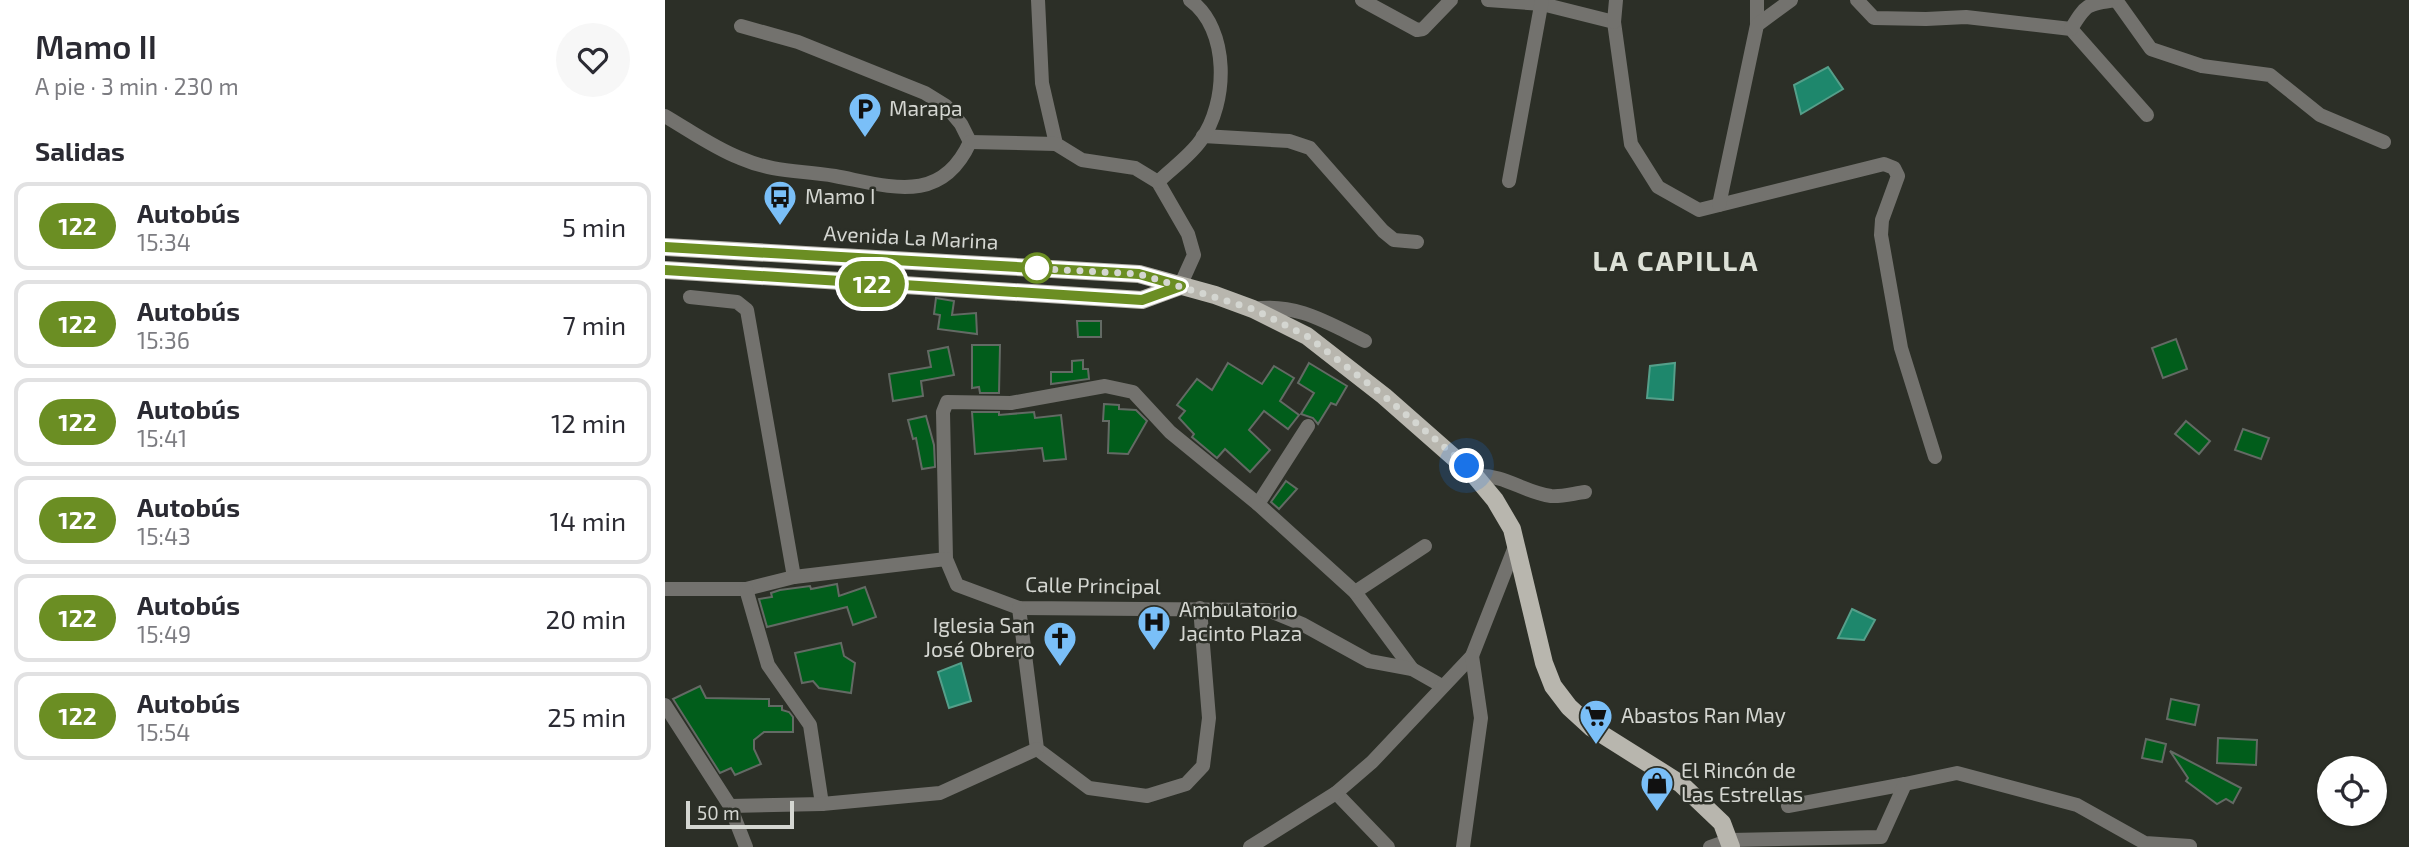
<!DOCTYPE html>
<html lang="es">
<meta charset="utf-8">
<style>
body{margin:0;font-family:"Exo 2",sans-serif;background:#f7f7f7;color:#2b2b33;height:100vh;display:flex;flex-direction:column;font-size:26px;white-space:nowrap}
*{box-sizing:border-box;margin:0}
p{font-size:23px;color:#7c7c81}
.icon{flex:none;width:38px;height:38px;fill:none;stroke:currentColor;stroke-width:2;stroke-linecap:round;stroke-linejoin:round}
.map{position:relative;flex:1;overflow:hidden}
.drawer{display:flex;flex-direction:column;background:#fff;width:665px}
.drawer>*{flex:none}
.badge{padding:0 14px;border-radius:23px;font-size:24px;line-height:46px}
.tools{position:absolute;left:1652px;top:756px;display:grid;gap:14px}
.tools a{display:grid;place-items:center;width:70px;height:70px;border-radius:50%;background:#fff;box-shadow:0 2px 5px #0004;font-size:35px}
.scale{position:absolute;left:21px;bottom:18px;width:108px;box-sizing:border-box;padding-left:7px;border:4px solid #d4d6d1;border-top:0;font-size:19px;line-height:24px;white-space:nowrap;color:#d4d6d1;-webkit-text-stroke:5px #2c2f27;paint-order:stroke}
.you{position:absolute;width:35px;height:35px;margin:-18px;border:5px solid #fff;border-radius:50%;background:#1a73e8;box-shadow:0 0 0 10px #1a73e833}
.map>.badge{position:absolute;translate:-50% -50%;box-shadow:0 0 0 4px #fff}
h2{padding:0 35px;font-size:26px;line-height:63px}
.round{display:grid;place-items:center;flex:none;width:74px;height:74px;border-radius:37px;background:#f7f7f7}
.summary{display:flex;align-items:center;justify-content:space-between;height:119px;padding:0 35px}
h1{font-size:33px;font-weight:600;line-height:52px}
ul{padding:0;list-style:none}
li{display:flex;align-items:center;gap:21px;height:88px;margin:0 14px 10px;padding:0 21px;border:4px solid #e1e1e2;border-radius:14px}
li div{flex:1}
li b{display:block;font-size:26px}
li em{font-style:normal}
li .badge{min-width:77px;font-weight:700;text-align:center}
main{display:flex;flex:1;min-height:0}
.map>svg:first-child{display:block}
</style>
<main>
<section class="drawer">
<div class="summary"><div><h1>Mamo II</h1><p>A pie · 3 min · 230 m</p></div><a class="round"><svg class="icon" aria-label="heart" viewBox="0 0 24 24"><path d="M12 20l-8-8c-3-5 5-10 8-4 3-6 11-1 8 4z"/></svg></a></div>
<h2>Salidas</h2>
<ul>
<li><span class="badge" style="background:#6b8e23;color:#fff">122</span><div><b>Autobús</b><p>15:34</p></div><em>5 min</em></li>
<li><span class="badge" style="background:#6b8e23;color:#fff">122</span><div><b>Autobús</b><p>15:36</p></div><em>7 min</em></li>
<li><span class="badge" style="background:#6b8e23;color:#fff">122</span><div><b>Autobús</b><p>15:41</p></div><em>12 min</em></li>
<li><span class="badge" style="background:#6b8e23;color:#fff">122</span><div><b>Autobús</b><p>15:43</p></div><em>14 min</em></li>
<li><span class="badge" style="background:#6b8e23;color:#fff">122</span><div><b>Autobús</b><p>15:49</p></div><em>20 min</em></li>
<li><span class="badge" style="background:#6b8e23;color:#fff">122</span><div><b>Autobús</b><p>15:54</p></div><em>25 min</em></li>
</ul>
</section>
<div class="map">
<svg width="1744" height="847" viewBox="0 0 1744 847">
<rect width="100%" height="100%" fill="#2c2f27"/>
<g fill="#1e876c" stroke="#559f8a" stroke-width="2">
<polygon points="1163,67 1178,89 1136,114 1129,85"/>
<polygon points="1010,363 1008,400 982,398 985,366"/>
<polygon points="1187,609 1210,620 1199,640 1173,638"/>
<polygon points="296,663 306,701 284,708 273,672"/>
</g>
<g fill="#015d1b" stroke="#636a64" stroke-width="2">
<polygon points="271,298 289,301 287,315 311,313 312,334 273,329 275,315 269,314"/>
<polygon points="412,321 436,321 436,337 413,337"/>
<polygon points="1511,339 1522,369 1498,378 1487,348"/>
<polygon points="307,345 335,345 334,393 315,393 314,387 307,388"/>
<polygon points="283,347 289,375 256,381 258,396 228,401 224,374 266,367 263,351"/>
<polygon points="418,360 418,369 423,369 424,379 386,384 386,372 407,372 407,361"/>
<polygon points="563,363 597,384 609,366 629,378 615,401 634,415 623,429 599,411 584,430 605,450 585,472 560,449 552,458 527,437 529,434 514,418 520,411 512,405 532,379 547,390"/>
<polygon points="644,363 682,386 671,405 666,403 653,424 648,418 636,414 649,393 633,383"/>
<polygon points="439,404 454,405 454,409 471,410 482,421 463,454 443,453 444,421 438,421"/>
<polygon points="307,412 334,412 334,415 369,412 370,418 396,415 401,459 379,461 377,448 310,454"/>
<polygon points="261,416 269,445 270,467 257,469 251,438 248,439 243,420"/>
<polygon points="1521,421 1545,441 1534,454 1510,434"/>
<polygon points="1578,429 1604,438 1596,459 1570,450"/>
<polygon points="621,481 632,489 614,509 606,502"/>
<polygon points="172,584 174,596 200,587 211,617 188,625 182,607 102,627 94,599 107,597 106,593 115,590 145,586 146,589"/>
<polygon points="176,643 179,656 190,663 186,693 154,688 148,681 137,683 130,653"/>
<polygon points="35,686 41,698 104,699 104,706 117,706 117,710 124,712 128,717 128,732 99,732 89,740 89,749 96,764 70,775 66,768 55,773 8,699"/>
<polygon points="1506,699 1534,705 1530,725 1502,719"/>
<polygon points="1553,738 1592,740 1591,765 1552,763"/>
<polygon points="1481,739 1501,744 1497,762 1477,758"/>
<polygon points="1505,751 1576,788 1568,803 1561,799 1552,804 1521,781 1523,778"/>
</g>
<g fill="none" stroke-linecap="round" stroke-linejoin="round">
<g stroke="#73726e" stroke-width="14">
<polyline points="373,0 377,83 391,144 417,160 470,168 493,182 523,234 529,255 515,286"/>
<polyline points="697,0 752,30 758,29 786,0"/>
<polyline points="823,0 877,4 949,22 966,144 993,187 1034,210 1219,164 1229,168 1233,176 1217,220 1216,235 1236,348 1270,457"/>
<polyline points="1192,0 1209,18 1261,19 1301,17 1406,29 1482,115"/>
<polyline points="949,22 951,0"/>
<polyline points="1092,25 1092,0"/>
<polyline points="76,26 133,42 260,93 281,106 296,124 305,142"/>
<path d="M1406 29C1421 4 1422 4 1451 0L1486 49 1537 66 1605 75 1655 115 1719 142"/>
<path d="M0 116C24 130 49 148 75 158 110 173 135 170 170 176 224 186 276 206 305 142"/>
<polyline points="538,136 624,141 645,148 718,231 729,240 752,242"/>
<polyline points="305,142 391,144"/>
<polyline points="844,181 877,0"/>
<path d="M493 182C506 169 525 156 536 140 563 103 565 29 525 0"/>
<polyline points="1054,205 1092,25 1126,0"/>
<polyline points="25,297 72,302 82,310 129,577"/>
<path d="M588 309C630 302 663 323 700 341"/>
<path d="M810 476C841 474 857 492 886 496 897 497 910 493 920 492"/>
<polyline points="593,504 643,426"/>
<polyline points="281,559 278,412 282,402 346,403 440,386 468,392 505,432 593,504 690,592 747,669"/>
<polyline points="0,589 81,589 129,577 281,559 292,585 354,608 603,610 637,624 704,661 747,669 777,686"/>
<polyline points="81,589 103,665 145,725 157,804"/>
<polyline points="690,592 760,546"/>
<polyline points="354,608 372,749 424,788 482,796 521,784 538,766 544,718 535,608"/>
<polyline points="0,705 65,806 81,847"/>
<polyline points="671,793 723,847"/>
<polyline points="65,806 157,804 275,793 372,749"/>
<polyline points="1123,806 1240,784"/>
<polyline points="585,847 671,793 707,762 807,656 851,544"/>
<polyline points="798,847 816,718 807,656"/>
<polyline points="1045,847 1065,840 1216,837 1240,784 1292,773 1412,805 1480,843 1525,846"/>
</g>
<g stroke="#b8b6ae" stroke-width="18">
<polyline points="0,247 474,274 550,295 588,309 642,336 719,396 810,476 830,500 847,529 879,663 888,686 904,707 927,728 1016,784 1057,823 1066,847"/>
<polyline points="0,270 477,300 515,286"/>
</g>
</g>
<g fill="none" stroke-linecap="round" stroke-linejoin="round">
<defs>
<polyline id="line" points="0,247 474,274 516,286 477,300 0,270"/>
</defs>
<use href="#line" stroke="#fff" stroke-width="16"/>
<use href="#line" stroke="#6b8e23" stroke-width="10"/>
<polyline stroke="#d4d6d1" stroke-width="7" stroke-dasharray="0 12.6" points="372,268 362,268 474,274 588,309 642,336 719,396 802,466"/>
</g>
<defs>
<symbol id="parking-pin" viewBox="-11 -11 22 30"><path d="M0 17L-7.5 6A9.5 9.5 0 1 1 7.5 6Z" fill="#7abff8" stroke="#2c2f27"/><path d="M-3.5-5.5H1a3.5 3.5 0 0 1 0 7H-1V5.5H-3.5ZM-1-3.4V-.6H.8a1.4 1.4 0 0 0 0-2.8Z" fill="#111"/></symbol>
<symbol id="bus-pin" viewBox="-11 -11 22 30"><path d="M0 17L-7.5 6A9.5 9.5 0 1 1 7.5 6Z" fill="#7abff8" stroke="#2c2f27"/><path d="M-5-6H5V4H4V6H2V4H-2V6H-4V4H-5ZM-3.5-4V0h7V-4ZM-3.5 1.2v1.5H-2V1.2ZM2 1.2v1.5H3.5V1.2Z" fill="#111"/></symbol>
<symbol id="hospital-pin" viewBox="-11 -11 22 30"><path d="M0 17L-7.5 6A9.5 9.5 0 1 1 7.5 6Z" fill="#7abff8" stroke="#2c2f27"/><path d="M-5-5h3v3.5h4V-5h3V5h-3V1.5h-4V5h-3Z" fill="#111"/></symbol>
<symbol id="church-pin" viewBox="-11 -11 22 30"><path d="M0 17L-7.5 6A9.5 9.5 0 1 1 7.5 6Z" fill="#7abff8" stroke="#2c2f27"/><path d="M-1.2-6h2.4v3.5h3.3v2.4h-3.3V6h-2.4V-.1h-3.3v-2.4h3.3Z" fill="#111"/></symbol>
<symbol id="supermarket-pin" viewBox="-11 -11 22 30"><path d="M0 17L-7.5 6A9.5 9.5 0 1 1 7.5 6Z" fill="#7abff8" stroke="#2c2f27"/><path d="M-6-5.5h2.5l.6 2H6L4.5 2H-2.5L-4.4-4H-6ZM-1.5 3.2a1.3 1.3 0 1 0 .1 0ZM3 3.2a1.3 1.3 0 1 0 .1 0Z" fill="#111"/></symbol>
<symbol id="shop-pin" viewBox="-11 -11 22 30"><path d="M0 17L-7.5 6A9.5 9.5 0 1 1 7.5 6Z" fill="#7abff8" stroke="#2c2f27"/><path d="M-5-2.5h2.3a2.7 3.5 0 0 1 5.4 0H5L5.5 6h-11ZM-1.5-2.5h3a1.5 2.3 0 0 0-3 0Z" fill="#111"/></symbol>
</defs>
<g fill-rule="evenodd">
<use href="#parking-pin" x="181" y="90" width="38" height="52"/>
<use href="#bus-pin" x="96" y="178" width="38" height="52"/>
<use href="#hospital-pin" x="470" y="603" width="38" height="52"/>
<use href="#church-pin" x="376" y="619" width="38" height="52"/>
<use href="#supermarket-pin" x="912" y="697" width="38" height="52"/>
<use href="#shop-pin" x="973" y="764" width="38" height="52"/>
</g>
<circle fill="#fff" stroke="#6b8e23" stroke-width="3.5" cx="372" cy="268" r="14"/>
<g text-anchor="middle" stroke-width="5" stroke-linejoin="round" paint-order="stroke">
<g font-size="21" fill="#d4d6d1" stroke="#2c2f27" text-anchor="start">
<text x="224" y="116">Marapa</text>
<text x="140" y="204">Mamo I</text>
<text x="514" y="617">Ambulatorio<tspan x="514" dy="24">Jacinto Plaza</tspan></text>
<text x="370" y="633" text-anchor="end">Iglesia San<tspan x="370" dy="24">José Obrero</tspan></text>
<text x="956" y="723">Abastos Ran May</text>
<text x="1016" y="778">El Rincón de<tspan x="1016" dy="24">Las Estrellas</tspan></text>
</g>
<g font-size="21" fill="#d4d6d1" stroke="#2c2f27">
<text transform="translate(246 238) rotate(3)" y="7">Avenida La Marina</text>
<text transform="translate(428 586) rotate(1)" y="7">Calle Principal</text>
</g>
<g font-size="28" font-weight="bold" letter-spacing="2" fill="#dde1d7" stroke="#2c2f27">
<text x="1011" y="271">LA CAPILLA</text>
</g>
</g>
</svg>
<div class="tools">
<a><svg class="icon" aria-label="locate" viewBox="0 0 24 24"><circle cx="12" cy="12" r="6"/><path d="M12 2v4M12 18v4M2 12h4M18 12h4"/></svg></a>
</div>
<div class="scale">50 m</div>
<div class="you" style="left:802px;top:466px"></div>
<b class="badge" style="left:207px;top:284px;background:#6b8e23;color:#fff">122</b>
</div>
</main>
